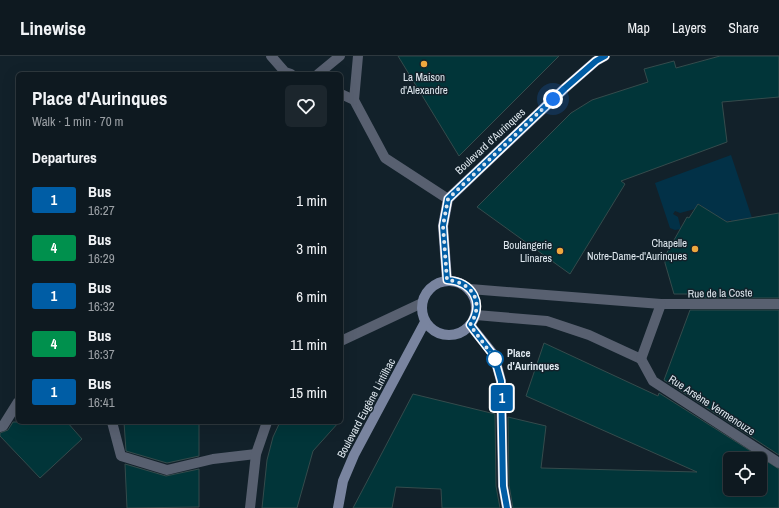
<!DOCTYPE html>
<meta charset="utf-8">
<style>
body{margin:0;font-family:"Archivo Narrow",sans-serif;background:#1c262d;color:#f1f3f6;height:100vh;display:flex;flex-direction:column;font-size:15px;white-space:nowrap}
*{box-sizing:border-box;margin:0}
p{font-size:13px;color:#9ba0a5}
.icon{flex:none;width:22px;height:22px;fill:none;stroke:currentColor;stroke-width:2;stroke-linecap:round;stroke-linejoin:round}
.map{position:relative;flex:1;overflow:hidden}
.side{position:absolute;left:16px;top:16px;width:327px;height:352px;display:flex;flex-direction:column;background:#0e1920;border-radius:6px;box-shadow:0 4px 16px #0002,0 0 0 1px #2e383e}
.side>*{flex:none}
.badge{padding:0 8px;border-radius:3px;font-size:14px;line-height:26px}
.fabs{position:absolute;left:723px;top:396px;display:grid;gap:8px}
.fabs a{display:grid;place-items:center;width:44px;height:44px;border-radius:6px;background:#0e1920;box-shadow:0 4px 16px #0002,0 0 0 1px #2e383e;font-size:20px}
.you{position:absolute;width:20px;height:20px;margin:-10px;border:3px solid #fff;border-radius:50%;background:#1a73e8;box-shadow:0 0 0 6px #1a73e833}
.map>.badge{position:absolute;translate:-50% -50%;box-shadow:0 0 0 2px #fff}
h2{padding:0 16px;font-size:15px;line-height:36px}
.round{display:grid;place-items:center;flex:none;width:42px;height:42px;border-radius:6px;background:#1c262d}
.summary{display:flex;align-items:center;justify-content:space-between;height:68px;padding:0 16px}
h1{font-size:19px;font-weight:700;line-height:30px}
ul{padding:0;list-style:none}
li{display:flex;align-items:center;gap:12px;height:48px;padding:0 16px}
li div{flex:1}
li b{display:block;font-size:15px}
li em{font-style:normal}
li .badge{min-width:44px;font-weight:700;text-align:center}
header{display:flex;align-items:center;gap:24px;box-sizing:border-box;height:56px;padding:0 20px;background:#0e1920;border-bottom:1px solid #2e383e}
header strong{font-size:19px}
nav{display:flex;gap:22px;margin-inline-start:auto;font-size:14px}
.map>svg:first-child{display:block}
</style>
<header>
<strong>Linewise</strong>
<nav><a>Map</a><a>Layers</a><a>Share</a></nav>
</header>
<div class="map">
<svg width="779" height="452" viewBox="0 0 779 452">
<rect width="100%" height="100%" fill="#12212a"/>
<polygon fill="#023147" points="731,99 752,162 734,172 731,164 713,170 699,155 702,150 699,148 695,153 680,157 675,155 673,158 678,161 681,173 675,174 670,172 655,127"/>
<g fill="#013539" stroke="#354b4c" fill-rule="evenodd">
<polygon points="398,0 559,0 459,100"/>
<polygon points="720,0 779,0 779,41 722,46 727,86 621,125 625,128 570,218 477,151 571,57 592,44 648,26 644,13 674,5 676,12"/>
<polygon points="698,148 727,166 779,157 779,242 695,242 696,238 674,238 665,207 665,200 687,161 689,162"/>
<polygon points="690,254 779,254 779,399 664,324"/>
<path d="M544 287 658 340 659 337 779 413V452H513L509 429 508 361 546 370 541 412 697 416 526 340ZM730 403H760V433H730Z"/>
<polygon points="413,338 495,358 496,430 500,452 442,452 441,433 396,431 392,452 353,452"/>
<polygon points="13,366 67,366 82,383 40,422 0,380 0,377 8,374"/>
<polygon points="124,366 199,366 199,400 167,407 126,395"/>
<polygon points="280,366 339,366 313,395 297,452 262,452 267,404 273,381"/>
<polygon points="125,408 166,420 199,413 199,451 127,452"/>
</g>
<g fill="none" stroke-linecap="round" stroke-linejoin="round">
<g stroke="#586070" stroke-width="10">
<polyline points="112,366 121,400 167,414 213,403 256,398"/>
<polyline points="0,371 3,370 18,346"/>
</g>
<g stroke="#586070" stroke-width="10">
<polyline points="271,0 285,16 291,18"/>
<polyline points="318,18 340,0"/>
<polyline points="341,38 354,44 385,102 448,143"/>
<polyline points="354,44 358,0"/>
<polyline points="470,233 661,248 779,248"/>
<polyline points="476,259 547,265 589,279 641,303"/>
<polyline points="341,285 422,247"/>
<polyline points="641,303 653,325 779,407"/>
<polyline points="641,303 661,248"/>
<polyline points="250,452 256,398 267,366"/>
</g>
<g stroke="#79849f" stroke-width="10">
<polyline points="447,224 443,170 448,143 565,32 596,5 605,0"/>
<circle cx="449" cy="252" r="27"/>
<polyline points="470,269 494,299 501,325 503,430 507,452"/>
<polyline points="338,452 343,425 354,399 425,266"/>
</g>
</g>
<g fill="none" stroke-linecap="round" stroke-linejoin="round">
<defs>
<path id="line" d="M507 452 503 430 501 325 494 300 470 269C485 247 473 226 447 224L443 170 448 143 565 32 596 5 605 0"/>
</defs>
<use href="#line" stroke="#fff" stroke-width="9"/>
<use href="#line" stroke="#005da5" stroke-width="6"/>
<path stroke="#dfe8ef" stroke-width="4" stroke-dasharray="0 7.2" d="M495 303 470 269C485 247 473 226 447 224L443 170 448 143 553 43"/>
</g>
<g fill="#efa73e" stroke="#12212a" stroke-width="1.5">
<circle cx="424" cy="8" r="4"/>
<circle cx="695" cy="193" r="4"/>
<circle cx="560" cy="195" r="4"/>
</g>
<circle fill="#fff" stroke="#005da5" stroke-width="2" cx="495" cy="303" r="8"/>
<g text-anchor="middle" stroke-width="3" stroke-linejoin="round" paint-order="stroke">
<g font-size="11" fill="#dfe8ef" stroke="#12212a" text-anchor="end">
<text x="424" y="25" text-anchor="middle">La Maison<tspan x="424" dy="13">d'Alexandre</tspan></text>
<text x="687" y="191">Chapelle<tspan x="687" dy="13">Notre-Dame-d'Aurinques</tspan></text>
<text x="552" y="193">Boulangerie<tspan x="552" dy="13">Llinares</tspan></text>
</g>
<g font-size="11" fill="#dfe8ef" stroke="#12212a">
<text transform="translate(490 85) rotate(-43)" y="4">Boulevard d'Aurinques</text>
<text transform="translate(720 237) rotate(-1)" y="4">Rue de la Coste</text>
<text transform="translate(712 349) rotate(33)" y="4">Rue Arsène Vermenouze</text>
<text transform="translate(366 352) rotate(-62)" y="4">Boulevard Eugène Lintilhac</text>
</g>
<g font-size="11" font-weight="bold" fill="#dfe8ef" stroke="#12212a" text-anchor="start">
<text x="507" y="301">Place<tspan x="507" dy="13">d'Aurinques</tspan></text>
</g>
</g>
</svg>
<div class="fabs">
<a><svg class="icon" aria-label="locate" viewBox="0 0 24 24"><circle cx="12" cy="12" r="6"/><path d="M12 2v4M12 18v4M2 12h4M18 12h4"/></svg></a>
</div>
<div class="you" style="left:553px;top:43px"></div>
<b class="badge" style="left:502px;top:342px;background:#005da5;color:#fff">1</b>
<section class="side">
<div class="summary"><div><h1>Place d'Aurinques</h1><p>Walk · 1 min · 70 m</p></div><a class="round"><svg class="icon" aria-label="heart" viewBox="0 0 24 24"><path d="M12 20l-8-8c-3-5 5-10 8-4 3-6 11-1 8 4z"/></svg></a></div>
<h2>Departures</h2>
<ul>
<li><span class="badge" style="background:#005da5;color:#fff">1</span><div><b>Bus</b><p>16:27</p></div><em>1 min</em></li>
<li><span class="badge" style="background:#00904d;color:#fff">4</span><div><b>Bus</b><p>16:29</p></div><em>3 min</em></li>
<li><span class="badge" style="background:#005da5;color:#fff">1</span><div><b>Bus</b><p>16:32</p></div><em>6 min</em></li>
<li><span class="badge" style="background:#00904d;color:#fff">4</span><div><b>Bus</b><p>16:37</p></div><em>11 min</em></li>
<li><span class="badge" style="background:#005da5;color:#fff">1</span><div><b>Bus</b><p>16:41</p></div><em>15 min</em></li>
</ul>
</section>
</div>
